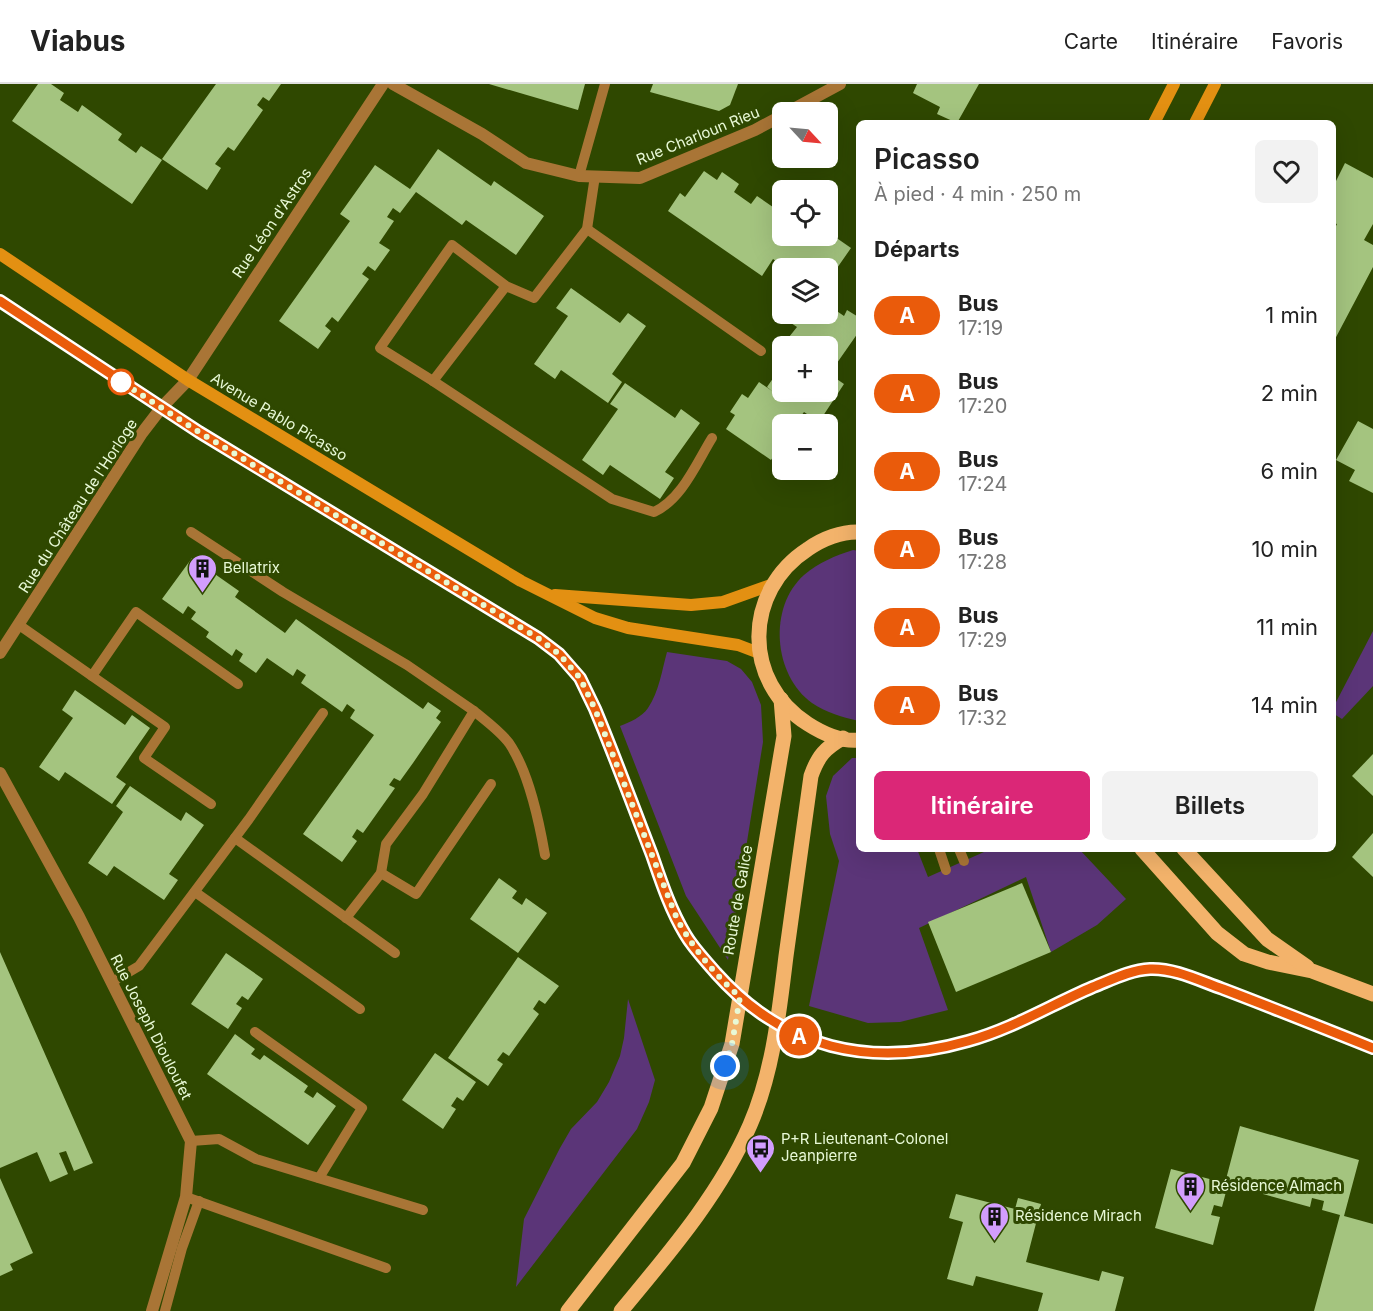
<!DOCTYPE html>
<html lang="fr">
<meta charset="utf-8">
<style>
body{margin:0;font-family:Inter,sans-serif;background:#f2f2f2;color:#222;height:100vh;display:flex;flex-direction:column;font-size:22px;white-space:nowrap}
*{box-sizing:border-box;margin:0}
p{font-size:20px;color:#767676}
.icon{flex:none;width:33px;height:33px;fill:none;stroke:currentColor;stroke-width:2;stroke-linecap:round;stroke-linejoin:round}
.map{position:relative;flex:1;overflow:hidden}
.details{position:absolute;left:856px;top:36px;width:480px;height:732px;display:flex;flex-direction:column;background:#fff;border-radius:9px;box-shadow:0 6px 24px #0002}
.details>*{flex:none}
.badge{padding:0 12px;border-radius:20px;font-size:21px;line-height:39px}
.needle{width:39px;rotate:116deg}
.tools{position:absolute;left:772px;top:18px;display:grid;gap:12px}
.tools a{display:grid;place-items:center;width:66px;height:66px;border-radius:9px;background:#fff;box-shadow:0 6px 24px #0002;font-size:30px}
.you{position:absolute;width:30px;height:30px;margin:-15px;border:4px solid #fff;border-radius:50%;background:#1a73e8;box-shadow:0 0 0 9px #1a73e833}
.map>.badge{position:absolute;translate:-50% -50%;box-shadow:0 0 0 3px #fff}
h2{padding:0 18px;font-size:22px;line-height:54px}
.round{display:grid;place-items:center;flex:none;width:63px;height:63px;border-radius:9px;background:#f2f2f2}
.overview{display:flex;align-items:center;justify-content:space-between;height:102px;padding:0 18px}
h1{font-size:28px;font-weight:600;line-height:45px}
.primary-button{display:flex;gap:12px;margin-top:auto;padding:12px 18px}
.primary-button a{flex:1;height:69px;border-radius:9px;background:#db2777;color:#fff;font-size:24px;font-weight:600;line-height:69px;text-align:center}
.primary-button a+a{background:#f2f2f2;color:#222}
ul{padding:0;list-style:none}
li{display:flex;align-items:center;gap:18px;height:78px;padding:0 18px}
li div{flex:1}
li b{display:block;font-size:22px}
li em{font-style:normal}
li .badge{min-width:66px;font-weight:700;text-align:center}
header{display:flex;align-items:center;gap:36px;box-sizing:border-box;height:84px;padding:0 30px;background:#fff;border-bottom:2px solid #e0e0e0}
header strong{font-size:28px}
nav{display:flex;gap:33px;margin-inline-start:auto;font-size:21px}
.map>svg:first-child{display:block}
</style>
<header>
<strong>Viabus</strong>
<nav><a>Carte</a><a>Itinéraire</a><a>Favoris</a></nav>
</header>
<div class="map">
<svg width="1373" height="1227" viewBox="0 0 1373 1227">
<rect width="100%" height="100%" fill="#2f4800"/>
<g fill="#5b3578">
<path d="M853 466 860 467 859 637C842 633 827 629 812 619 773 591 768 523 804 491 819 478 835 472 853 466Z"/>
<polygon points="1373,547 1373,602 1342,635 1334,630 1334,622"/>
<path d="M667 568 727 577 741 585 752 598 761 621 763 658 728 876 686 812 620 642C630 638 642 633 648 624 659 608 662 586 667 568Z"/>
<polygon points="852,674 859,674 860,765 917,765 928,793 984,768 984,765 1079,765 1126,815 1097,841 1051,868 1026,793 919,844 948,926 900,938 868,939 809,922 839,777 830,750 826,712 833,692"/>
<polygon points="628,915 655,996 649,1018 637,1045 516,1203 524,1135 560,1064 571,1045 597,1018 609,998 620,972 624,954"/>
</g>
<g fill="#a4c47f">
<polygon points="38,0 51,0 64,9 60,16 78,28 82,21 122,50 118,56 136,69 141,62 162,76 132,120 12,37"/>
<polygon points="216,0 281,0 269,17 263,13 257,21 263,26 234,67 228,63 215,80 221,84 207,106 162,75"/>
<polygon points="489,0 585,0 578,26"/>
<polygon points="653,0 738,0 730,21 719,27 650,8"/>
<polygon points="917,0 979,0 957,39 937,30 940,23 913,9"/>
<polygon points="438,65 491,102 494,97 544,132 516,171 466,136 462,141 416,108 400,129 393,124 387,133 394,137 379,159 390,166 375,187 368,182 362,190 369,195 338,238 332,233 325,242 331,247 318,265 279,237 350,137 340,130 375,81 410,105"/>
<polygon points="1345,79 1373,94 1373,140 1364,156 1373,161 1373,183 1334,257 1334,146 1337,140 1334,139 1334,101"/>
<polygon points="704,87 717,96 722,88 739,100 734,108 751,120 757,112 783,130 783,152 828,152 828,148 851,164 828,197 828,184 787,184 773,175 762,192 668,127 680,109 685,113"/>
<polygon points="571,204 620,239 628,229 646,242 612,290 622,298 608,319 561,286 555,295 534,280 568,232 556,224"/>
<polygon points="828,221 844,232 847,226 860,234 860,246 830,289 828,288 828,262 791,262 785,258 797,243 791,239 797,230 828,230"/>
<polygon points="783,280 783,308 828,308 828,289 844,300 819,338 804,328 795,340 783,340 783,358 771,376 726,345 735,331 730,328 742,310 748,314 759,298 772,307 767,303"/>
<polygon points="625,299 675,334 681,325 700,339 665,388 674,394 660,415 610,381 603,391 582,376 618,325 610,320"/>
<polygon points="1358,337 1373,345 1373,409 1349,397 1355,386 1336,376"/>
<polygon points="192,474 239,507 235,513 285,549 296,535 423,625 428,618 441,627 436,634 441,638 413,679 400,697 394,694 389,701 395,704 363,749 357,745 352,753 357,757 342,778 303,750 374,651 350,634 355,626 347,620 342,628 301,599 306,591 297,585 293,592 267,574 256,589 239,577 243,570 236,565 232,572 206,553 209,548 191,535 196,528 188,522 183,530 162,515"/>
<polygon points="75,606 125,641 132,631 150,644 116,693 126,700 112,720 65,688 59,697 39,683 73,634 62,626"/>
<polygon points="1373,670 1373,712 1352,692"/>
<polygon points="130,702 181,737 186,728 204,741 169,790 178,796 164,816 114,782 107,792 88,779 123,728 116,722"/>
<polygon points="1373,749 1373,793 1352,773"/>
<polygon points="499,794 517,807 512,814 522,821 526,814 547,829 518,869 470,835"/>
<polygon points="1022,799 1051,868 956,908 928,838"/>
<polygon points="0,868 93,1079 74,1087 66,1067 59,1069 68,1090 50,1098 37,1068 0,1084"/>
<polygon points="226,869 263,895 248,916 242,912 236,920 242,924 228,945 191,920"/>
<polygon points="518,873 559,902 545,920 539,916 533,925 539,930 509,972 503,968 497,976 503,980 488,1002 448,974"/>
<polygon points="235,950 255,965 251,970 260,976 264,971 308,1002 304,1008 313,1014 317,1008 336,1022 308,1061 207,990"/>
<polygon points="435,969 476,998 463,1017 457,1013 451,1022 456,1025 443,1045 402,1016"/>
<polygon points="1240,1042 1359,1076 1344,1132 1373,1140 1373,1227 1314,1227 1340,1131 1322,1126 1324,1117 1312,1114 1310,1123 1263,1110 1265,1102 1256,1099 1254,1107 1228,1100 1222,1123 1214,1121 1211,1131 1220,1133 1213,1161 1155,1144 1171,1085 1225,1099"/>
<polygon points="0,1094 33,1169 10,1180 13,1186 0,1192"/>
<polygon points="956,1110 1015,1125 1018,1114 1041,1120 1026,1178 1099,1197 1102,1187 1124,1193 1115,1227 1038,1227 1043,1209 976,1192 973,1202 947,1195 963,1138 949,1134"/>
</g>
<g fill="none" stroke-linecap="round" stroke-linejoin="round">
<g stroke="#a97536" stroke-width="10">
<polyline points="579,92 605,0"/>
<polyline points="587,145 761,267"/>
<polyline points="506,202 452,161 380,264 433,297 506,202 534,214 587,145 595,92"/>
<path d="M0 217 199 348 538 554 559 570 580 594 595 625C616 674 634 725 653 775 663 800 671 827 685 850 693 864 705 876 716 889 783 965 872 986 968 957 1012 945 1051 921 1093 903 1111 896 1130 886 1150 885 1175 884 1200 897 1223 905 1273 924 1323 944 1373 964"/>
<path d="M433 297 612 415 654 428C682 415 696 380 712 354"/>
<polyline points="191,448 283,508 407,581 474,627"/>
<polyline points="19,541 165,643 144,674 211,720"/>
<polyline points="92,592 136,528 238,600"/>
<polyline points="235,754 395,869"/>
<polyline points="939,765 946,786"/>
<polyline points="959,765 964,777"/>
<path d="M381 789 386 760 423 710 474 627C486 637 500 647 509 659 529 688 539 737 545 771"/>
<polyline points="195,808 360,925"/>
<polyline points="346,834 381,789 416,810 491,700"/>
<polyline points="112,898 139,882 249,735 323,629"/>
<polyline points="255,948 362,1024 319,1094"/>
<polyline points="191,1057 219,1055 256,1075 423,1126"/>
<polyline points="186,1113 386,1184"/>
<polyline points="165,1227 182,1164 199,1117"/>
</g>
<g stroke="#a97536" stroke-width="12">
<polyline points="393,0 482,50 526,79 579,92 640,94 755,46 783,31"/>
<polyline points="788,28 840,0"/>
<polyline points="0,569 142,349 162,323 188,296 383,0"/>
<polyline points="0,689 79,833 191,1057 186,1113 152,1227"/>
</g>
<g stroke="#e39012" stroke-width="12">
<polyline points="1154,39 1174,0"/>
<polyline points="1195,39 1215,0"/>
<polyline points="0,170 188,296 521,497 595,534 628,544 738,561 759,569"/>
<polyline points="555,511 691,521 723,518 771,501"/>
</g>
<g stroke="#f3b36b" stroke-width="15">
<path d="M860 448C842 447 822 455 808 465 743 507 742 598 808 640 822 649 842 658 860 656"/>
<polyline points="1142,765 1217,849 1244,870 1268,878 1312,887 1373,910"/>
<polyline points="1184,765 1267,855 1307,883"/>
<polyline points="568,1227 683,1079 711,1024 732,960 784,652 781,615"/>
<path d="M621 1227C669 1169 720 1110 750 1041 773 988 779 929 786 872 794 812 803 752 811 692 818 672 825 664 843 654"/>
</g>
</g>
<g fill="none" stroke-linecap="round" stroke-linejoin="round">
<defs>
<path id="line" d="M0 217 199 348 538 554 559 570 580 594 595 625C615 673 633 722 652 771 661 797 670 825 685 850 693 864 705 876 716 889 784 965 871 985 968 957 1012 945 1051 921 1093 903 1111 896 1130 886 1150 885 1175 884 1200 897 1223 905 1273 924 1323 944 1373 964"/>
</defs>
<use href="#line" stroke="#fff" stroke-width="14"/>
<use href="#line" stroke="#ea5b0b" stroke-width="9"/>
<path stroke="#e8f9d6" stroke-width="6" stroke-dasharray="0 10.8" d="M121 298 114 293 199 348 538 554 559 570 580 594 595 625 677 835C693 864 715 891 740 913L732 960 725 982"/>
</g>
<defs>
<symbol id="building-pin" viewBox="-11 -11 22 30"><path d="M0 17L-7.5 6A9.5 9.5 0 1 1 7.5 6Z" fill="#d29dfd" stroke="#2f4800"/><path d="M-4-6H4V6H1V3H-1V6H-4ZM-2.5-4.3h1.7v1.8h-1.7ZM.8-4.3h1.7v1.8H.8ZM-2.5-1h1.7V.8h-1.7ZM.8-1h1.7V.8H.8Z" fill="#111"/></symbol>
<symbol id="bus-pin" viewBox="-11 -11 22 30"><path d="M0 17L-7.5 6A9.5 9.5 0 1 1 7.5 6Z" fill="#d29dfd" stroke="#2f4800"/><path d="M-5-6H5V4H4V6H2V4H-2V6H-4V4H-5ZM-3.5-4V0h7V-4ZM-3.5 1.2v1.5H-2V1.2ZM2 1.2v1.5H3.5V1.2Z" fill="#111"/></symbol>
</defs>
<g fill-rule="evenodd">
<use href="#building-pin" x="186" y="468" width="33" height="45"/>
<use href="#bus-pin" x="744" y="1048" width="33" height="45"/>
<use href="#building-pin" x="1174" y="1086" width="33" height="45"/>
<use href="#building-pin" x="978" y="1116" width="33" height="45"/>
</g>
<circle fill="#fff" stroke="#ea5b0b" stroke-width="3" cx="121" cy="298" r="12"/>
<g text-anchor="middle" stroke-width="6" stroke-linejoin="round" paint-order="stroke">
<g font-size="15" fill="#e8f9d6" stroke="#2f4800">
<text transform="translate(698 52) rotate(-22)" y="5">Rue Charloun Rieu</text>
<text transform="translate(272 139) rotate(-56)" y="5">Rue Léon d'Astros</text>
<text transform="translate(279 333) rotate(31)" y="5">Avenue Pablo Picasso</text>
<text transform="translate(78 422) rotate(-57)" y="5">Rue du Château de l'Horloge</text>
<text transform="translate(738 816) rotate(-80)" y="5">Route de Galice</text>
<text transform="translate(151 943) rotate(63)" y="5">Rue Joseph Diouloufet</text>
</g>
<g font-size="15" fill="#e8f9d6" stroke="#2f4800" text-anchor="start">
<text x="223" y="489">Bellatrix</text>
<text x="781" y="1060">P+R Lieutenant-Colonel<tspan x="781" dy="17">Jeanpierre</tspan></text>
<text x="1211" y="1107">Résidence Almach</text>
<text x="1015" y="1137">Résidence Mirach</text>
</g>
</g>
</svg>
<div class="tools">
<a><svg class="needle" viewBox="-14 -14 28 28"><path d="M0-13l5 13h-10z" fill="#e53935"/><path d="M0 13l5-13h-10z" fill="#767676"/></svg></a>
<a><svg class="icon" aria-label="locate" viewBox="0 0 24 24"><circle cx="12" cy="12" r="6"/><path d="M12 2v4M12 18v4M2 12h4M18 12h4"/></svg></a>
<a><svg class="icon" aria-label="layers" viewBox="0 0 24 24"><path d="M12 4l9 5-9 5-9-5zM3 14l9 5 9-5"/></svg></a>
<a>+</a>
<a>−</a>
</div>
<div class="you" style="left:725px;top:982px"></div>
<b class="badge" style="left:799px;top:952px;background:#ea5b0b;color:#fff">A</b>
<section class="details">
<div class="overview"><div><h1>Picasso</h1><p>À pied · 4 min · 250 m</p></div><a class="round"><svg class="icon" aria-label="heart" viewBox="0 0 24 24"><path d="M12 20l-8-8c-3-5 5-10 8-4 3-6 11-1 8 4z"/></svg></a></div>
<h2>Départs</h2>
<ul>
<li><span class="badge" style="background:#ea5b0b;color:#fff">A</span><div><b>Bus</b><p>17:19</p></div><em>1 min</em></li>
<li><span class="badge" style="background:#ea5b0b;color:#fff">A</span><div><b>Bus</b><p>17:20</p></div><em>2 min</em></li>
<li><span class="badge" style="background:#ea5b0b;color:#fff">A</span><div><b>Bus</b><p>17:24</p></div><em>6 min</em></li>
<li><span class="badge" style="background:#ea5b0b;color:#fff">A</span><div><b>Bus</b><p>17:28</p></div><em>10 min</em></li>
<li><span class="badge" style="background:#ea5b0b;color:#fff">A</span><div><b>Bus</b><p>17:29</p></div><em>11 min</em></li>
<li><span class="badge" style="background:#ea5b0b;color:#fff">A</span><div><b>Bus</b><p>17:32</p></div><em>14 min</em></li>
</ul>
<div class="primary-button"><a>Itinéraire</a><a>Billets</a></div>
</section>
</div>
